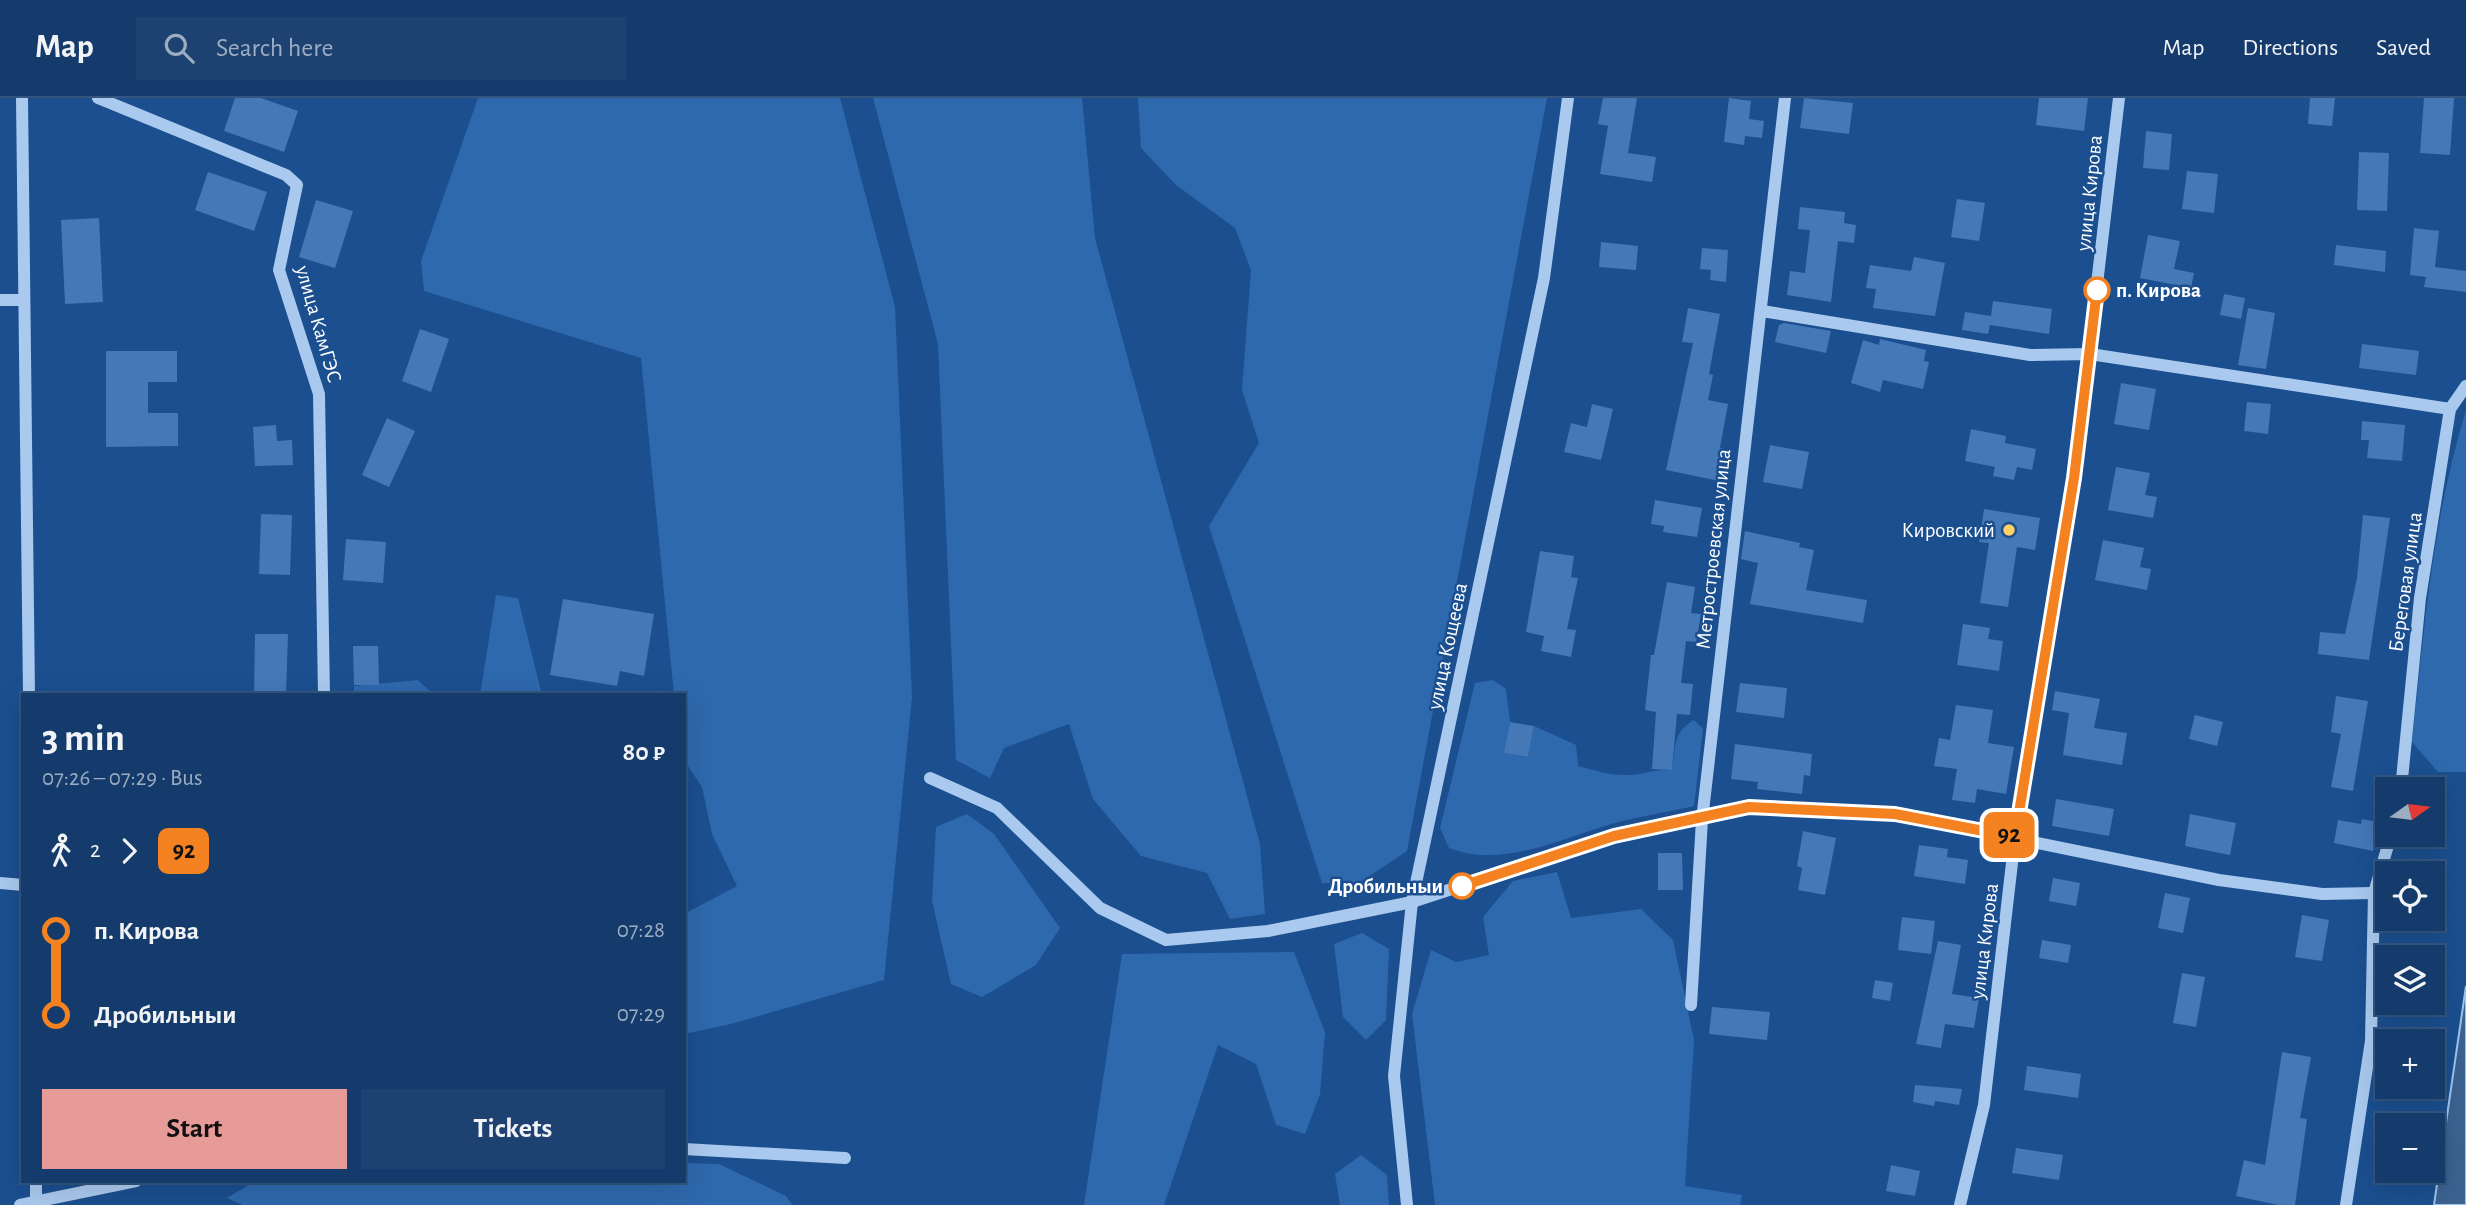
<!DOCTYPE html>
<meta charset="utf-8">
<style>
body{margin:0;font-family:"Alegreya Sans",sans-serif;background:#1d4271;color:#f1f3f6;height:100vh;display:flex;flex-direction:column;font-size:26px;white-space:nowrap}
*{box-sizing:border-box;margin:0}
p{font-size:23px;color:#9dadc1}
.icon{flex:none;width:38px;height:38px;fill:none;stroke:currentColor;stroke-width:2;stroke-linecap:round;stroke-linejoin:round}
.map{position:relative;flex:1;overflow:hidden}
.drawer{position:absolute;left:21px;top:595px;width:665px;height:490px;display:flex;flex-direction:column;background:#143b6b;border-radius:0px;box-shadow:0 7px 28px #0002,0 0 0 2px #33557e}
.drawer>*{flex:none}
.badge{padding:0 14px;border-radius:10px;font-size:24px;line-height:46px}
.needle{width:46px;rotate:76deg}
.fabs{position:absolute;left:2375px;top:679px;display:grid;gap:14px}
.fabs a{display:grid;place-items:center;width:70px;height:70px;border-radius:0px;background:#143b6b;box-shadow:0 7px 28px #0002,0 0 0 2px #33557e;font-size:35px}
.map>.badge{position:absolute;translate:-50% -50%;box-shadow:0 0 0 4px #fff}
.legs{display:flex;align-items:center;gap:10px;height:77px;padding:0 21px;font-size:23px}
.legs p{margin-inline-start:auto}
.headline{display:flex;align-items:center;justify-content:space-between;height:119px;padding:0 21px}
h1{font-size:38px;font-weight:700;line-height:52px}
.action{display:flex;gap:14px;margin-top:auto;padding:14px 21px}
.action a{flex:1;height:80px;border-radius:0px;background:#e69b98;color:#111;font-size:28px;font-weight:700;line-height:80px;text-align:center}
.action a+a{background:#1d4271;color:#f1f3f6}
ul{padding:0 21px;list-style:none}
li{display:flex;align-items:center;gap:24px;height:84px;font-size:26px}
li i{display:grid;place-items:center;width:10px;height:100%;margin:0 9px;background:currentColor}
li i::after{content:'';width:18px;height:18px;margin:-9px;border:5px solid;border-radius:50%;background:#143b6b}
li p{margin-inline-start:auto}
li:first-child i{background:linear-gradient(#0000 50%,currentColor 0)}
li:last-child i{background:linear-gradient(currentColor 50%,#0000 0)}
header{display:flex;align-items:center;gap:42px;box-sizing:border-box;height:98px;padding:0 35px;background:#143b6b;border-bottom:2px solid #33557e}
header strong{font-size:33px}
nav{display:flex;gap:38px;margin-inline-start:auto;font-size:24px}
.search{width:490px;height:63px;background:#1d4271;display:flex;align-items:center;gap:18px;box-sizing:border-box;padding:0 24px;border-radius:0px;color:#9dadc1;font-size:26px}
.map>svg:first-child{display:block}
</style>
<header>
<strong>Map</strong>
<div class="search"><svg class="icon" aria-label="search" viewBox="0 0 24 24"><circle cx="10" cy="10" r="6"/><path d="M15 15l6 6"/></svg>Search here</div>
<nav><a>Map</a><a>Directions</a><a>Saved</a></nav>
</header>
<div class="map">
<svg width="2466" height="1107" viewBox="0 0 2466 1107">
<rect width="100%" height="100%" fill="#1b4f8f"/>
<g fill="#2e69ad">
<polygon points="478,0 840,0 895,209 912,599 884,882 731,926 684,936 684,816 737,788 712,736 702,689 684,662 684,597 674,597 641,260 424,193 421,163"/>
<polygon points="873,0 1082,0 1095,140 1260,746 1265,816 1230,821 1207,775 1141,758 1093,701 1069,626 1004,650 990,680 956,662 938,246"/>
<polygon points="1138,0 1547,0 1407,753 1359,785 1322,785 1209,428 1259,345 1242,292 1251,172 1235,130 1176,87 1141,50"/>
<path d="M2466 312V674H2438L2412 644C2424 532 2433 419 2466 312Z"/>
<polygon points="496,497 518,500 542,597 480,597"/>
<polygon points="418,582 434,597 354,597 354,588"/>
<path d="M1493 582 1506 591 1510 624 1505 655 1528 659 1534 628 1576 647 1578 668C1594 672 1611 678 1628 677 1644 677 1651 671 1672 672 1676 650 1672 634 1694 622L1703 631 1694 708C1668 714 1641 718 1615 725 1561 740 1505 771 1449 750L1440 730 1475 585Z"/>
<polygon points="967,716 994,736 1060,830 1036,867 982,899 951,886 932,803 936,729"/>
<polygon points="1557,774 1571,820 1641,811 1673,842 1694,942 1685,1088 1742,1097 1740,1107 1435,1107 1412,916 1431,852 1456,864 1489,857 1483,819 1513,783"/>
<polygon points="1362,835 1389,851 1386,922 1366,942 1343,919 1334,846"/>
<polygon points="1294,854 1325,934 1320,996 1305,1036 1276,1027 1256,966 1218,947 1164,1107 1084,1107 1122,856"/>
<polygon points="1361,1057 1387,1077 1389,1107 1340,1107 1335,1076"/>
<polygon points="684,1065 719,1066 786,1098 792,1107 243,1107 227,1100 255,1083 684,1083"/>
</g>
<polygon fill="#3c6290" stroke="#9cc4f0" stroke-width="2" points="2466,888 2466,1107 2434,1107"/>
<g fill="#4478b7">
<polygon points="235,0 261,0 298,13 284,54 224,33"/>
<polygon points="1603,0 1637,0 1628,55 1656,59 1652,84 1600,76 1608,28 1598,26"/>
<polygon points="1729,0 1751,3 1749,21 1764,23 1762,40 1745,38 1744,47 1724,44"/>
<polygon points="1804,0 1853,5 1849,36 1800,30"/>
<polygon points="2039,0 2088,0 2084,33 2036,27"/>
<polygon points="2310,0 2335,0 2332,28 2308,26"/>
<polygon points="2424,0 2454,0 2450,57 2420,55"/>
<polygon points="2146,33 2172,36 2169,72 2143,70"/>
<polygon points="2359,54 2389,55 2387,113 2357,112"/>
<polygon points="2187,73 2218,76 2214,115 2182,111"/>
<polygon points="208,74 267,94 254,133 195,112"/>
<polygon points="1957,101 1985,105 1979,143 1951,139"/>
<polygon points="316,102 353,113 335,170 299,159"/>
<polygon points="1800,109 1845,114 1844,125 1856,127 1854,145 1838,143 1831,204 1787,197 1790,173 1805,175 1810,132 1798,131"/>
<polygon points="99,120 103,204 65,206 61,122"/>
<polygon points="2414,130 2439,133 2435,169 2466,173 2466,194 2424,189 2426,179 2410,177"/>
<polygon points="2148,137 2180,143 2174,171 2194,175 2191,190 2140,180"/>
<polygon points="1601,144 1638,148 1636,172 1599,169"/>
<polygon points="2336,147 2386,153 2385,174 2334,167"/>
<polygon points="1702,150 1728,152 1726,184 1710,182 1711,172 1700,171"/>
<polygon points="1914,159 1945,165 1935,218 1873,210 1876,191 1866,190 1870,167 1911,173"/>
<polygon points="2224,196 2245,200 2241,221 2220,217"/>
<polygon points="1993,203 2052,211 2049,236 1990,227 1988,236 1962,232 1965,214 1991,218"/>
<polygon points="1688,210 1720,216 1709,276 1713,277 1708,302 1728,306 1720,350 1725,351 1719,383 1666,372 1693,245 1682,244"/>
<polygon points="2248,210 2275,215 2266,271 2238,267"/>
<polygon points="1784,225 1831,233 1826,255 1775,244 1779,227"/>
<polygon points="420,231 449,241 431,294 402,283"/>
<polygon points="1880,241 1926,252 1924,263 1929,264 1923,291 1883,282 1880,294 1851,285 1863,242 1879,247"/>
<polygon points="2362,246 2419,253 2416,277 2359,270"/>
<polygon points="106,253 177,253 177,284 148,284 148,315 178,315 178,348 106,349"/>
<polygon points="2121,285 2156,291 2149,332 2114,326"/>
<polygon points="2247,304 2271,306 2268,336 2244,333"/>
<polygon points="1592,306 1613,311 1601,362 1564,354 1571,325 1587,329"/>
<polygon points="387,320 415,333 389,389 362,377"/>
<polygon points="2362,323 2405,327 2402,363 2367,360 2369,342 2361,342"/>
<polygon points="276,327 277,343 292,342 293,367 255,368 253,329"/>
<polygon points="1971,331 2006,338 2005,345 2036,351 2032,372 2017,369 2014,382 1993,378 1995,369 1965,363"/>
<polygon points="1770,347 1809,354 1802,391 1763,384"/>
<polygon points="2116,369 2150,375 2145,397 2157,399 2153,420 2108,412"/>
<polygon points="1655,402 1702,410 1697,439 1663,434 1664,428 1651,426"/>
<polygon points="1984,411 2040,420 2035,452 2017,449 2008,509 1980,505 1989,445 1979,444"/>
<polygon points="261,416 292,417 290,477 259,476"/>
<polygon points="2363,417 2390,420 2369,562 2318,556 2320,534 2345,536 2357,480"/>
<polygon points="1745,433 1800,445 1799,449 1814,452 1806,492 1867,502 1863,525 1750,506 1758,465 1741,461"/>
<polygon points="346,441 386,444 383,485 343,482"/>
<polygon points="2103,442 2144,450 2140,469 2151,471 2147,492 2095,482"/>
<polygon points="1540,453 1574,458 1571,479 1578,480 1567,531 1576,532 1571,559 1541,553 1544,538 1526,534"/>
<polygon points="1667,484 1695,489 1691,515 1701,516 1696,544 1686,543 1681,585 1693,586 1690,617 1677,616 1672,672 1652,671 1656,614 1645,612 1651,557 1654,557"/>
<polygon points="563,501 654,516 644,578 620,573 617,588 550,577"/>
<polygon points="1963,526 1990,530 1988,541 2003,543 1999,573 1957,567"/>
<polygon points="255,536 288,536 286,597 254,597"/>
<polygon points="353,548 378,548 379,587 354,587"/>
<polygon points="1740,585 1787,590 1784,620 1736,614"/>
<polygon points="2055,593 2100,601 2094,630 2127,635 2122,667 2063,657 2069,615 2052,612"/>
<polygon points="2336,598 2368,603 2353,693 2331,689 2341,636 2331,634"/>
<polygon points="1956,607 1993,612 1988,645 2014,649 2006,696 1977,691 1975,705 1952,702 1957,671 1934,668 1939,640 1950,642"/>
<polygon points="2195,617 2223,624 2217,648 2189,641"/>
<polygon points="1510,624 1534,628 1528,659 1504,655"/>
<polygon points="1735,646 1812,656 1810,678 1804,677 1802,696 1757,691 1758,684 1731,681"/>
<polygon points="2056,701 2114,711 2109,738 2052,728"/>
<polygon points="2190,716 2236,725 2230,757 2185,748"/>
<polygon points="2362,721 2378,724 2373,753 2334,745 2338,722 2361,726"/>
<polygon points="1803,733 1836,740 1825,797 1798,792 1802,770 1797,768"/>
<polygon points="1919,747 1948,751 1947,759 1968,762 1965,786 1914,778"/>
<polygon points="1658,755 1682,755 1683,792 1658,792"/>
<polygon points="2053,780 2080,785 2076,808 2049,803"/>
<polygon points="2165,795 2190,800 2183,835 2158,830"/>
<polygon points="2302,817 2329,822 2322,863 2295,859"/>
<polygon points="1902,819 1935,823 1931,856 1898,852"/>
<polygon points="2042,842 2071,847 2068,865 2039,860"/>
<polygon points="1938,843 1961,847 1952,896 1979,900 1974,930 1945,926 1941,950 1916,946"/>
<polygon points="2182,875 2205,879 2196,929 2173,925"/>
<polygon points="1875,882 1893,885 1890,903 1872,900"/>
<polygon points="1712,909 1770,914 1767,942 1709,936"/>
<polygon points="2282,954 2311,959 2300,1020 2307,1021 2295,1107 2278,1107 2236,1098 2244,1062 2265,1067"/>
<polygon points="2027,968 2081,976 2078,1000 2024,992"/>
<polygon points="1915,987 1962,991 1959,1007 1935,1003 1934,1008 1913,1004"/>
<polygon points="2016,1050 2063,1057 2059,1082 2012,1075"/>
<polygon points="1891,1067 1920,1073 1915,1098 1886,1093"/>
</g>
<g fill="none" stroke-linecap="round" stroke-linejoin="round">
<g stroke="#a9c9ee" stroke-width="12">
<polyline points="22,0 29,597"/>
<polyline points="98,0 286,77 297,87 279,172 319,296 324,597"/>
<polyline points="0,202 24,202"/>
<polyline points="1762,213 2030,257 2090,256 2450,311"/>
<polyline points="930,680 997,710 1100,810 1166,842 1268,833 1412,804 1614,738 1749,710 1895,716 2219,782 2322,796 2374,795"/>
<polyline points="2401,691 2420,500 2450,311 2466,288"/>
<polyline points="0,785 23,787"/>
<polyline points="1691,907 1702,722 1785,0"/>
<polyline points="684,1051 845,1060"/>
<polyline points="36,1083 36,1103"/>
<polyline points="20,1107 136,1083"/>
<polyline points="1407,1107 1394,978 1412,804 1544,180 1568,0"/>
<polyline points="1960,1107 1984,1007 2015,739 2074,380 2119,0"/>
<polyline points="2346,1107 2371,943 2374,795 2391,737"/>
</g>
</g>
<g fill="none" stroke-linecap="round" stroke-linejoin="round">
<defs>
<polyline id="line-1" points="1462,788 1614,738 1749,709 1895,716 2015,739 2074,380 2097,192"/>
</defs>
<use href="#line-1" stroke="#fff" stroke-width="16"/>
<use href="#line-1" stroke="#f58220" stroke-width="10"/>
</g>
<g fill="#fff" stroke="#f58220" stroke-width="3.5">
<circle cx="2097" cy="192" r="12"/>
<circle cx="1462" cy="788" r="12"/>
</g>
<circle fill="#ffd166" stroke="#1b4f8f" stroke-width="2.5" cx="2009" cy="432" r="7"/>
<g text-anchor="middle" stroke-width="5" stroke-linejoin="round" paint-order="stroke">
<g font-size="21" fill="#fff" stroke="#1b4f8f">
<text transform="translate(2089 95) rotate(-84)" y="7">улица Кирова</text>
<text transform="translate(319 226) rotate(74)" y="7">улица КамГЭС</text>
<text transform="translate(1713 451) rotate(-84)" y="7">Метростроевская улица</text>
<text transform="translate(2405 484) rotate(-82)" y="7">Береговая улица</text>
<text transform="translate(1447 548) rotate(-78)" y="7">улица Кощеева</text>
<text transform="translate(1984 843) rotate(-83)" y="7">улица Кирова</text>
</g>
<g font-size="21" font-weight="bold" fill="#fff" stroke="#1b4f8f" text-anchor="start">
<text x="2116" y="199">п. Кирова</text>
<text x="1443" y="795" text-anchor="end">Дробильныи</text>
</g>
<g font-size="21" fill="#fff" stroke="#1b4f8f" text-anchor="end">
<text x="1995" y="439">Кировский</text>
</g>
</g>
</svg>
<div class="fabs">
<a><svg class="needle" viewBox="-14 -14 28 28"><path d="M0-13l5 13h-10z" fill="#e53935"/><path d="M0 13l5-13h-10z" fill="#9dadc1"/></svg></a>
<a><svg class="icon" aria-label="locate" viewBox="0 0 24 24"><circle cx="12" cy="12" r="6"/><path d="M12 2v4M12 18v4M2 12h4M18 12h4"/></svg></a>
<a><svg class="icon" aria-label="layers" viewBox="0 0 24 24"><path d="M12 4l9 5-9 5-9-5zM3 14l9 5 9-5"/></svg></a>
<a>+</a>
<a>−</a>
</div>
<b class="badge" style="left:2009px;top:737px;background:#f58220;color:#111">92</b>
<section class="drawer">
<div class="headline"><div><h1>3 min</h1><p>07:26 – 07:29 · Bus</p></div><b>80 ₽</b></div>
<div class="legs"><svg class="icon" aria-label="walk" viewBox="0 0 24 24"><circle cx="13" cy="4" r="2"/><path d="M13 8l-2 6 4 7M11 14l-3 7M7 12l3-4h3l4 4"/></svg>2<svg class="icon" aria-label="forward" viewBox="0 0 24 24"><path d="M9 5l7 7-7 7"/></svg><b class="badge" style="background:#f58220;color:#111">92</b></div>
<ul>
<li><i style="color:#f58220"></i><b>п. Кирова</b><p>07:28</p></li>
<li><i style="color:#f58220"></i><b>Дробильныи</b><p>07:29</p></li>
</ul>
<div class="action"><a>Start</a><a>Tickets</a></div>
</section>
</div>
